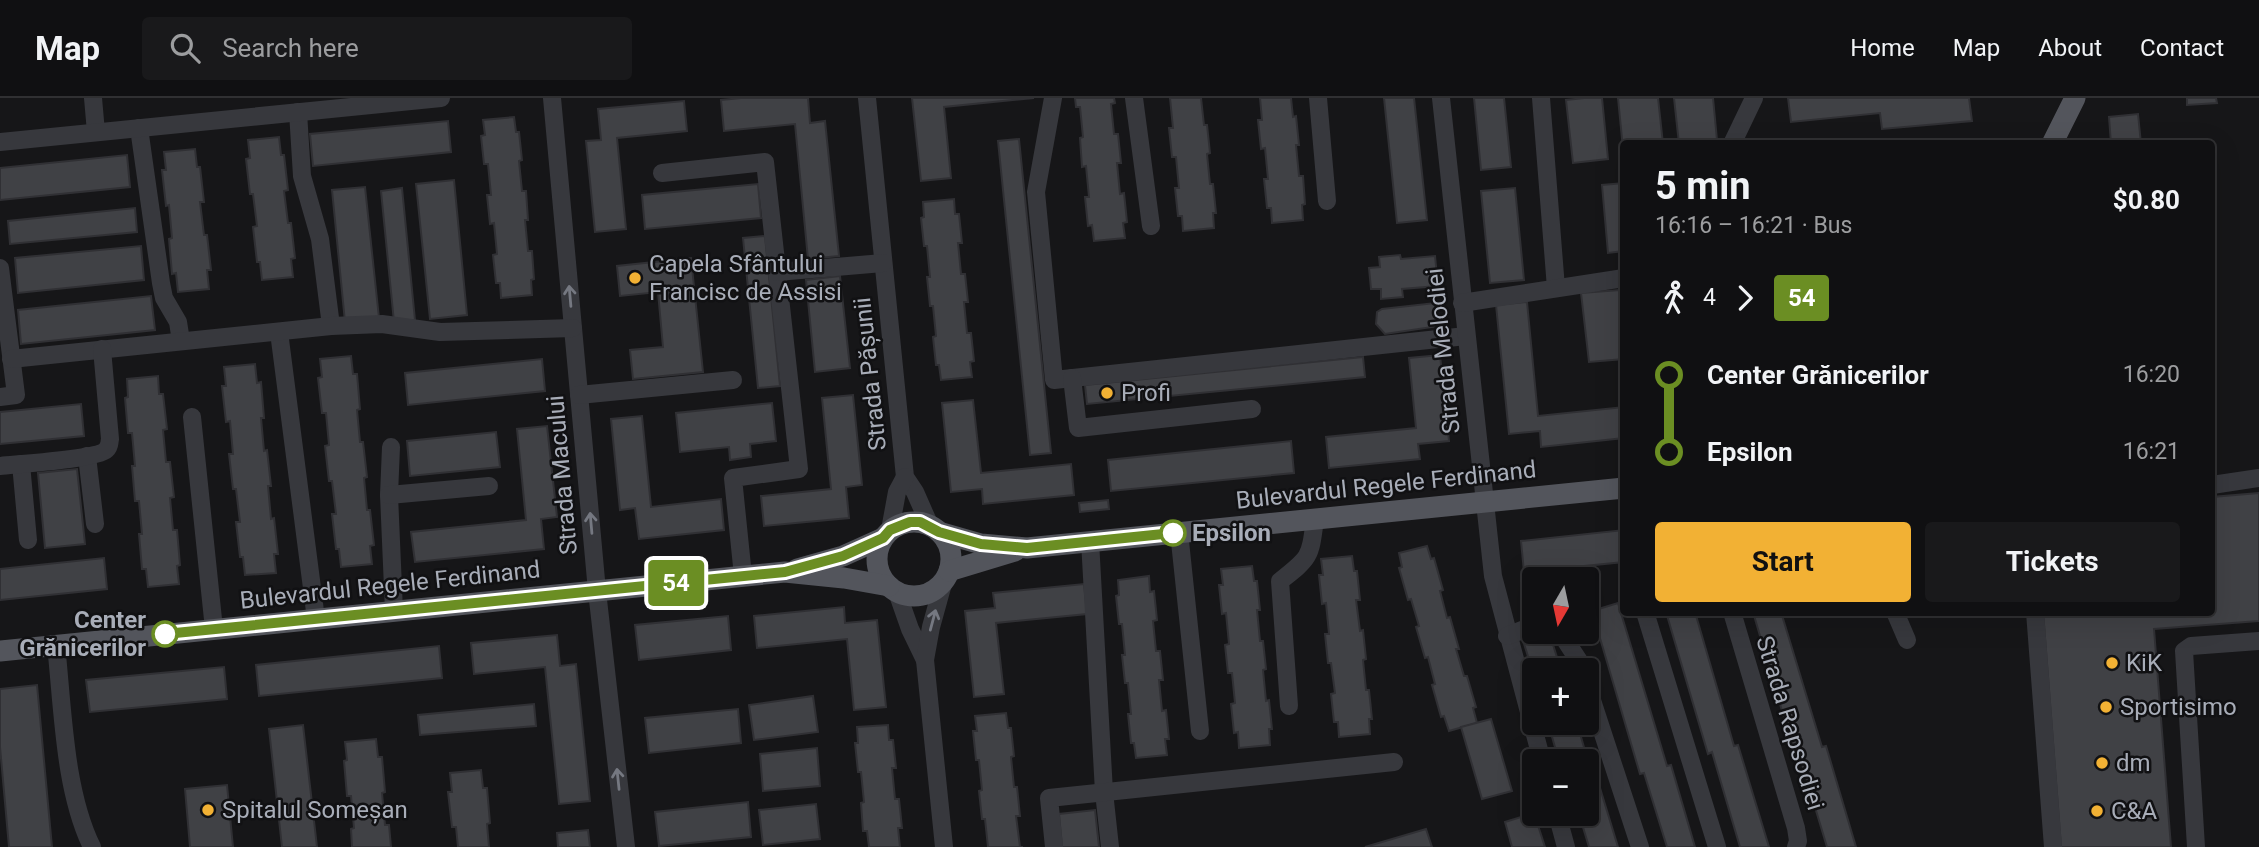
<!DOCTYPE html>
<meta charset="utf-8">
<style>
body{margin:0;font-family:Roboto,sans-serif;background:#19191b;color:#f1f3f6;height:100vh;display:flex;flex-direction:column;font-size:26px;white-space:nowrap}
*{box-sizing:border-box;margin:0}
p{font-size:23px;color:#9c9d9f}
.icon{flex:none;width:38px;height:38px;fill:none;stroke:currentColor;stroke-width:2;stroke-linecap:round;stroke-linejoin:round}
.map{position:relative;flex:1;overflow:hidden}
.side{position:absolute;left:1620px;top:42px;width:595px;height:476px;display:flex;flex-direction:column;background:#101012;border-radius:7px;box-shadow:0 7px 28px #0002,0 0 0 2px #303032}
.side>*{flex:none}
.badge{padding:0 14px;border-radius:5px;font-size:24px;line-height:46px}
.needle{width:46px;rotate:189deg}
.controls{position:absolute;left:1522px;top:469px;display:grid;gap:14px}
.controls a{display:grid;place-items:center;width:77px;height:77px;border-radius:7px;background:#101012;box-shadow:0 7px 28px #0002,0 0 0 2px #303032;font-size:35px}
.map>.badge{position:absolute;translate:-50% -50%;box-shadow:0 0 0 4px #fff}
.legs{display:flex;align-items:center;gap:10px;height:77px;padding:0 35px;font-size:23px}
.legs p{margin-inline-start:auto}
.summary{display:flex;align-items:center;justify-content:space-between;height:119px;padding:0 35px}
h1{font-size:38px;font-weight:700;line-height:52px}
.button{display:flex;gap:14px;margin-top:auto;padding:14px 35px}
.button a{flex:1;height:80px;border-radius:7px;background:#f2b134;color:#111;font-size:28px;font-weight:700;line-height:80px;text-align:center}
.button a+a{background:#19191b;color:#f1f3f6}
ul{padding:0 35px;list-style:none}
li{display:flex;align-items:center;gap:24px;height:77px;font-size:26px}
li i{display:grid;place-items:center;width:10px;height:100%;margin:0 9px;background:currentColor}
li i::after{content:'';width:18px;height:18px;margin:-9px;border:5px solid;border-radius:50%;background:#101012}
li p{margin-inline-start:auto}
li:first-child i{background:linear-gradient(#0000 50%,currentColor 0)}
li:last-child i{background:linear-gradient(currentColor 50%,#0000 0)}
header{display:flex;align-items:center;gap:42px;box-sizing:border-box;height:98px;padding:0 35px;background:#101012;border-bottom:2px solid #303032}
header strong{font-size:33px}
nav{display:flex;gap:38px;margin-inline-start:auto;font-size:24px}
.search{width:490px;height:63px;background:#19191b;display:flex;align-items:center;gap:18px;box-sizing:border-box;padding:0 24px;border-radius:7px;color:#9c9d9f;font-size:26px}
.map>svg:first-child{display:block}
</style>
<header>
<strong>Map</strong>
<div class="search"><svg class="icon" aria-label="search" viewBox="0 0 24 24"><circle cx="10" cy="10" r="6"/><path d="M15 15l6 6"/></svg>Search here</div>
<nav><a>Home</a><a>Map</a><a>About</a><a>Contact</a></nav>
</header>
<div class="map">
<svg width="2259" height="749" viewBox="0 0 2259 749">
<rect width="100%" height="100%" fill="#161618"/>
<g fill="#404145" stroke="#303034" stroke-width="2">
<polygon points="741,0 808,0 810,25 825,23 839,158 808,161 795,26 724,33 721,2"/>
<polygon points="912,0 1034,0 944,9 951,80 921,83"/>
<polygon points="1075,0 1114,0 1115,5 1111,6 1114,36 1118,36 1121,65 1117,65 1120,96 1124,95 1127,124 1123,125 1125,140 1094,143 1092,127 1088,128 1085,99 1089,99 1086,68 1082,69 1080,40 1083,39 1080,9 1076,9"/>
<polygon points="1170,0 1201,0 1204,27 1207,27 1210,55 1207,56 1210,86 1213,86 1216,115 1213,115 1214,130 1183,133 1182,118 1178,118 1175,90 1179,90 1176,59 1172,59 1169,30 1173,30"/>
<polygon points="1260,0 1291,0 1293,19 1296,18 1299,47 1296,47 1299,78 1303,78 1305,106 1302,107 1303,122 1272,125 1271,110 1267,110 1264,81 1268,81 1265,50 1261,51 1258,22 1262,22"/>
<polygon points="1384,0 1414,0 1427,122 1397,125"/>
<polygon points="1474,0 1504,0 1511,69 1481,72"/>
<polygon points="1584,0 1602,0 1608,61 1573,65 1566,2"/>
<polygon points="1618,0 1658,0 1663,46 1624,46 1624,61"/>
<polygon points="1674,0 1713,0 1717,42 1698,46 1679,46"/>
<polygon points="1788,0 1969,0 1972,23 1882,31 1880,15 1791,24"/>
<polygon points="2187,0 2216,0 2217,5 2187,7"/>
<polygon points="684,3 687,33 617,40 626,131 595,134 586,43 601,42 598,11"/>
<polygon points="2138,16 2141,46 2111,46 2109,19"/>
<polygon points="514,19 516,34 519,34 522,62 519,63 522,93 526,93 528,122 525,122 528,153 532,153 534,181 531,182 532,197 501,200 500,185 496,185 493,157 497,156 494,125 490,126 487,97 491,97 488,66 484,66 481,38 485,37 483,22"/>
<polygon points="448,23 451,54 313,68 310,36"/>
<polygon points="279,39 281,57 284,57 288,92 284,93 288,125 291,125 295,160 291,161 293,179 262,182 260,164 257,164 253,129 257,128 253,96 250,96 246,61 250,60 248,42"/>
<polygon points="1019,41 1051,355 1030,357 998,43"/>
<polygon points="195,51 197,69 200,69 204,104 200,104 204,137 207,137 211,172 207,172 209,191 178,194 176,175 172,176 169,141 172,140 169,107 166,108 162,72 166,72 164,54"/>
<polygon points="127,57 130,89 0,102 0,70"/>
<polygon points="454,82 467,217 430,221 416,86"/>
<polygon points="1624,85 1624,153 1608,155 1602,87"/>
<polygon points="758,86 761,120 645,131 642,97"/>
<polygon points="365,89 379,220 345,224 332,92"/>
<polygon points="402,90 415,222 394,224 381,93"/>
<polygon points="1515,90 1524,182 1490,185 1481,93"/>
<polygon points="954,101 955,116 959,116 962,145 958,145 961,176 965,176 968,204 964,204 967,235 971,235 974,263 970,264 972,279 941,282 939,267 936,267 933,239 936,238 933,208 930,208 927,179 930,179 927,148 924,148 921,120 924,119 923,104"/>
<polygon points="135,110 137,134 10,146 8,123"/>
<polygon points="765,138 780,288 758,290 743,140"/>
<polygon points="141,148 144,182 18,195 15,160"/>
<polygon points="1400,157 1401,161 1435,158 1438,188 1402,191 1403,199 1381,201 1381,191 1371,191 1369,170 1380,169 1379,159"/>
<polygon points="691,160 703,274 633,281 630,252 663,249 658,194 620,198 617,168"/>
<polygon points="840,178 850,270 815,274 806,182"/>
<polygon points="1620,192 1624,233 1624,261 1589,264 1581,195"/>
<polygon points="151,198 155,232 21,246 18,212"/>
<polygon points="1527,204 1538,318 1624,309 1624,340 1541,349 1540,333 1509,336 1496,207"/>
<polygon points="1435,205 1439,228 1385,236 1376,226 1377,214 1382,211"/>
<polygon points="1440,257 1449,343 1418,346 1420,361 1329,370 1326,339 1416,330 1409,260"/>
<polygon points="351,258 353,276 357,276 360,311 357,312 360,344 363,344 367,379 364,380 367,412 370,412 374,447 370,448 372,466 341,469 339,451 336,451 332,416 336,416 332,383 329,383 325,348 329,347 326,315 322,315 318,280 322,279 320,261"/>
<polygon points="1363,259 1365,279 1087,306 1085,287"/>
<polygon points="542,261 545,293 408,307 405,275"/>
<polygon points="255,266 257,285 261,284 264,320 261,320 264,353 267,352 271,388 268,388 271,421 274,420 278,456 274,456 276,475 245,477 243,459 240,459 236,424 240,424 236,391 233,391 229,356 233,356 230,323 226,324 222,288 226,288 224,269"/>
<polygon points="158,278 159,296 163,296 167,331 163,332 166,364 170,364 174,399 170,400 173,432 177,432 180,467 177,468 179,486 148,489 146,471 142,471 139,436 142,436 139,403 135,403 132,368 135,368 132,335 128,335 125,300 128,299 127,281"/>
<polygon points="853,297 862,387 846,389 849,420 764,428 761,398 831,391 822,300"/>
<polygon points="973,302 981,375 1071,366 1074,397 983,406 982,391 951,394 942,305"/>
<polygon points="772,305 776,343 750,346 751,359 730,362 729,349 680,354 676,315"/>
<polygon points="81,306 84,338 0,346 0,314"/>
<polygon points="642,318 651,409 721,401 724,432 639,441 635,410 620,412 611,321"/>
<polygon points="547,328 557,419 541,421 544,451 415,464 411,434 526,422 517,331"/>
<polygon points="496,334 500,369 410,378 407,343"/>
<polygon points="1291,343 1294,375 1111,393 1108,362"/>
<polygon points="77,371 85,446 45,450 38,375"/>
<polygon points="2259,395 2259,523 2154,531 2171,749 2061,749 2043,514 2212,514 2212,399"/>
<polygon points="1108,402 1109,411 1080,414 1079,405"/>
<polygon points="1624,432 1624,464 1524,474 1521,443"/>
<polygon points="1427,448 1431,461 1434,460 1443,492 1440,493 1447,520 1450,519 1459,551 1456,551 1464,578 1467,578 1476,609 1473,610 1477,625 1449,633 1444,618 1441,619 1432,587 1435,586 1428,559 1425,560 1416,529 1419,528 1411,501 1408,502 1399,470 1402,469 1399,455"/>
<polygon points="1352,458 1354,473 1357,473 1360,502 1356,502 1360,533 1363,532 1366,561 1363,562 1366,592 1369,592 1372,621 1369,621 1370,636 1339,639 1338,624 1334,624 1331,596 1335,595 1331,565 1328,565 1325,536 1329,536 1326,505 1322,506 1319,477 1323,477 1321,461"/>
<polygon points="104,460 107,491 0,502 0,471"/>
<polygon points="1252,468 1254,483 1257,483 1260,512 1257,512 1260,543 1263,543 1266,571 1263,572 1266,603 1269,602 1272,631 1269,631 1270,647 1239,650 1238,634 1234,635 1231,606 1235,605 1232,575 1228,575 1225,547 1229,546 1226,515 1222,516 1219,487 1223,487 1221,471"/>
<polygon points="1149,478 1150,494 1154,493 1157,522 1153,523 1156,553 1160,553 1163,582 1159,582 1162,613 1166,612 1169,641 1165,641 1167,657 1136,660 1134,645 1131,645 1128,616 1131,616 1128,585 1125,585 1122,557 1125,557 1122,526 1119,526 1116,498 1119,497 1118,482"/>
<polygon points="1084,486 1087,516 996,525 1004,596 974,599 965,513 995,510 993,495"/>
<polygon points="1618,505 1667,668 1671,667 1695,749 1667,749 1644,675 1640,676 1592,513"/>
<polygon points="844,509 845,525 877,522 886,609 854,612 847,541 757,550 754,518"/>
<polygon points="1666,514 1695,514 1734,648 1738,647 1769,749 1740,749 1712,654 1708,656"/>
<polygon points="1753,514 1781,514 1822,649 1826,648 1856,749 1827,749 1799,656 1795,657"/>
<polygon points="728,518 731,552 639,562 635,527"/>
<polygon points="1535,534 1549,534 1561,572 1535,572 1535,581 1521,536"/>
<polygon points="557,537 560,568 576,566 590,703 559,706 545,569 474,576 471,545"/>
<polygon points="439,548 442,580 259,598 256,567"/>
<polygon points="224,569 227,601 90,614 86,582"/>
<polygon points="37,587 52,749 9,749 0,649 0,591"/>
<polygon points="813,598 818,634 754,642 749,607"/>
<polygon points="534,606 536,628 420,637 418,617"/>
<polygon points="738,611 741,645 649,655 645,620"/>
<polygon points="1006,615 1008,630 1011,630 1014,658 1011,659 1014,689 1017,689 1020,718 1016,718 1020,749 1023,749 988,749 985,721 982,721 979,693 982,692 979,662 976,662 973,633 977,633 975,618"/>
<polygon points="1491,621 1512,693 1482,701 1461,629"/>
<polygon points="1548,625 1577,625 1596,691 1600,690 1618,749 1589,749 1579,716 1587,716 1587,663 1559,663"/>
<polygon points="303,627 317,749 282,749 269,631"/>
<polygon points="888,627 889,642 893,642 896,670 892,670 895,701 899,701 902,730 898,730 900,749 869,749 867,733 863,733 861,705 864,704 861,674 858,674 855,645 858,645 857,629"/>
<polygon points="376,641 378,659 382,659 385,694 382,695 385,727 389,727 391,749 352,749 351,731 354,730 351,698 347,698 344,663 347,662 345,644"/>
<polygon points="817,650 820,688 763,693 760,656"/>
<polygon points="481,672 483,690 487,690 490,725 487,726 489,749 458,749 456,729 452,729 448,694 452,694 450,675"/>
<polygon points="227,687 233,749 190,749 185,691"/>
<polygon points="748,704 751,739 659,748 655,714"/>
<polygon points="816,706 820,741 763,747 759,712"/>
<polygon points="1095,712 1099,749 1062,749 1059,716"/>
<polygon points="1534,715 1545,749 1512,749 1505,724"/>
<polygon points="1426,731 1432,749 1365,749"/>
<polygon points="588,732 590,749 558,749 557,735"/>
</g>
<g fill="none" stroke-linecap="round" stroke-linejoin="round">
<g stroke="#37383d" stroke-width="18">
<polyline points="93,0 96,34"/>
<polyline points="552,0 597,493 626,749"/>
<polyline points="867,0 905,379 915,394 930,428"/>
<polyline points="1053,0 1036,94 1054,282 1466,238"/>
<polyline points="1134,0 1151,128"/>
<polyline points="1318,0 1327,103"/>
<polyline points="1441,0 1493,478 1542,663"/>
<polyline points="1541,0 1556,190"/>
<polyline points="298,14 302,78 320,141 331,228"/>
<polyline points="139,30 161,185 164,200 178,224 181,243"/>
<polyline points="0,44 441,0"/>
<polyline points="1732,46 1754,0"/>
<polyline points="662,75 765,64 799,371 733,380 743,478"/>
<polyline points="0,170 16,297 0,299"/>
<polyline points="777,174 883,165"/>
<polyline points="1462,205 1624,180"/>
<polyline points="279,234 316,521"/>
<polyline points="11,261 331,228 382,226 440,234 573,230"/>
<polyline points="1072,280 1078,330 1252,311"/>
<polyline points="579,297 733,282"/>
<polyline points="192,319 214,531"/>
<polyline points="391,349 389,397 394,513"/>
<polyline points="87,358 95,426"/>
<polyline points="21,366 28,442"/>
<path d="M0 368C18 366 97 361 106 352 110 348 109 346 110 341L102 251"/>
<polyline points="2212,387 2259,380"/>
<polyline points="389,397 489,388"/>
<polyline points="890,432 897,394 905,379"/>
<polyline points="1179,434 1200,633"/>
<polyline points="1090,443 1104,694 1110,749"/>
<polyline points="897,494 910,531 925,562"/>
<polyline points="1645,514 1717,749"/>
<polyline points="1732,514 1796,730 1798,743 1796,749"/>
<polyline points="1895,514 1907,542"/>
<polyline points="2035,514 2053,749"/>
<polyline points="1560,534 1579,563 1582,572"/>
<polyline points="1507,538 1535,527"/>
<path d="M56 547C63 611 64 692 92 749"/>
<polyline points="1587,587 1640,749"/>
<path d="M1289 608 1280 483C1311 459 1310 459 1315 421"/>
<polyline points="1557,716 1566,749"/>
<polyline points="944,749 925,562 931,529 944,482"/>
<polyline points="1054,749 1049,700 1394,664"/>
<polyline points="2196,749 2184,553 2191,548 2259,543"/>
</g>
<g stroke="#53555c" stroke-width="21">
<polyline points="2052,46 2075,0"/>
<circle cx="914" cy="461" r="37"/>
<polyline points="939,434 981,446 1027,450 1624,390"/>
<polyline points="797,471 843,458 883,440"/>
<polyline points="949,473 1015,453"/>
<polyline points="0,553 785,474 844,480 889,488"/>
</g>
</g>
<defs><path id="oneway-shaft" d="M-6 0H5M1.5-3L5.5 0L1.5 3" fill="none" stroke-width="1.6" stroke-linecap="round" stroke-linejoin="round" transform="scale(1.75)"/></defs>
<g stroke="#757881">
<use href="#oneway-shaft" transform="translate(570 198) rotate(-95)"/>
<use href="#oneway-shaft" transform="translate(591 425) rotate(-95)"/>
<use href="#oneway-shaft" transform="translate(933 522) rotate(-75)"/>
<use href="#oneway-shaft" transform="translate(618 681) rotate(-96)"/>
</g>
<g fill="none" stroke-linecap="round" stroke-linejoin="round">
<defs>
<polyline id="line-1" points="165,536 785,474 843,458 883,440 890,432 910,424 920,424 939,434 981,446 1027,450 1173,435"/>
</defs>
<use href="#line-1" stroke="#fff" stroke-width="16"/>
<use href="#line-1" stroke="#6b8e23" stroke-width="10"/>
</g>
<g fill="#f2b134" stroke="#111113" stroke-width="2.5">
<circle cx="635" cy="180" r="7"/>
<circle cx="1107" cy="295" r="7"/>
<circle cx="2112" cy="565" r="7"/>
<circle cx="2106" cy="609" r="7"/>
<circle cx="2102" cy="665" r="7"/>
<circle cx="208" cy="712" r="7"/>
<circle cx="2097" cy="713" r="7"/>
</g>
<g fill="#fff" stroke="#6b8e23" stroke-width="3.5">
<circle cx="1173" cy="435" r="12"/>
<circle cx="165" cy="536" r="12"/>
</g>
<g text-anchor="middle" stroke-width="5" stroke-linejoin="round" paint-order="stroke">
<g font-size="24" fill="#a8adb8" stroke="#111113" text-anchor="start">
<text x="649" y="174">Capela Sfântului<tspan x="649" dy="28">Francisc de Assisi</tspan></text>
<text x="1121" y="303">Profi</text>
<text x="2126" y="573">KiK</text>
<text x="2120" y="617">Sportisimo</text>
<text x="2116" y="673">dm</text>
<text x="222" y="720">Spitalul Someșan</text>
<text x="2111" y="721">C&amp;A</text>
</g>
<g font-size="24" fill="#a8adb8" stroke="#111113">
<text transform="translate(1443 253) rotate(-96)" y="8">Strada Melodiei</text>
<text transform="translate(870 276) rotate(-96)" y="8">Strada Pășunii</text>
<text transform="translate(562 377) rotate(-95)" y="8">Strada Macului</text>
<text transform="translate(1386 387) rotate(-6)" y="8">Bulevardul Regele Ferdinand</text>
<text transform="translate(390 487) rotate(-6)" y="8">Bulevardul Regele Ferdinand</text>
<text transform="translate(1790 625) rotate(73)" y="8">Strada Rapsodiei</text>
</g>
<g font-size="24" font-weight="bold" fill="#a8adb8" stroke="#111113" text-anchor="start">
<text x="1192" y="443">Epsilon</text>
<text x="146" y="530" text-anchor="end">Center<tspan x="146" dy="28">Grănicerilor</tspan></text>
</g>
</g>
</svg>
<div class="controls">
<a><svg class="needle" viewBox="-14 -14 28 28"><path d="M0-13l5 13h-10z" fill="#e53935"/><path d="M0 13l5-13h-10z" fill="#9c9d9f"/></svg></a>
<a>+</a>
<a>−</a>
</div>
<b class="badge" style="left:676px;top:485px;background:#6b8e23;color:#fff">54</b>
<section class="side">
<div class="summary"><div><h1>5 min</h1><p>16:16 – 16:21 · Bus</p></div><b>$0.80</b></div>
<div class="legs"><svg class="icon" aria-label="walk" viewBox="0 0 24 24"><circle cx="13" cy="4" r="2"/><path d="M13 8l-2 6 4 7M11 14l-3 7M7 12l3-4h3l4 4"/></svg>4<svg class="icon" aria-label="forward" viewBox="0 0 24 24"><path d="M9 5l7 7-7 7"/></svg><b class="badge" style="background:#6b8e23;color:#fff">54</b></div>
<ul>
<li><i style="color:#6b8e23"></i><b>Center Grănicerilor</b><p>16:20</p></li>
<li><i style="color:#6b8e23"></i><b>Epsilon</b><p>16:21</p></li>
</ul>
<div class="button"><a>Start</a><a>Tickets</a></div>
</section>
</div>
